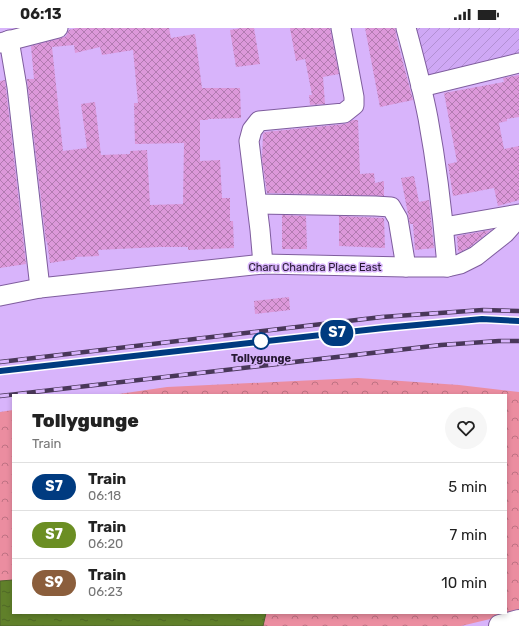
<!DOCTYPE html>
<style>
body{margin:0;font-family:Rubik,sans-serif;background:#f6f6f6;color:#222;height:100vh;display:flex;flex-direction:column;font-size:15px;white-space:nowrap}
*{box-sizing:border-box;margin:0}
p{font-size:13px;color:#767676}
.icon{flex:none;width:22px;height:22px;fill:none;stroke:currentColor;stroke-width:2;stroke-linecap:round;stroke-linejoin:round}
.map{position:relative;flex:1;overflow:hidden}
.panel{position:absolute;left:12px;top:366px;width:495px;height:220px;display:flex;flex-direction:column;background:#fff;border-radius:0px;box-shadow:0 2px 6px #0003}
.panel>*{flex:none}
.badge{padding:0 8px;border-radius:13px;font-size:14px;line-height:26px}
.map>.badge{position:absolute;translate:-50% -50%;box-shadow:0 0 0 2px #fff}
.round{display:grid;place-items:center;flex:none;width:42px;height:42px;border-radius:21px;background:#f6f6f6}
.overview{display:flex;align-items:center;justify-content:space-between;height:68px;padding:0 20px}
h1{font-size:19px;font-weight:800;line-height:30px}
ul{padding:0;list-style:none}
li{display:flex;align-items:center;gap:12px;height:48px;padding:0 20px;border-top:1px solid #e0e0e0}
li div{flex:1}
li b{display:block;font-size:15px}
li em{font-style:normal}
li .badge{min-width:44px;font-weight:700;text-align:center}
.status{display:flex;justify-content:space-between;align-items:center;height:28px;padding:0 20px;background:#fff;direction:ltr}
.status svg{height:11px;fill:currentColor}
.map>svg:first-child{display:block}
</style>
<div class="status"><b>06:13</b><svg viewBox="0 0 49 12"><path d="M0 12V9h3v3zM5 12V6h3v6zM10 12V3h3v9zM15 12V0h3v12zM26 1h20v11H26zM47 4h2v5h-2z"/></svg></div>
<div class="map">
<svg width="519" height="598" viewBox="0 0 519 598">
<defs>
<pattern id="industrial-furrows" width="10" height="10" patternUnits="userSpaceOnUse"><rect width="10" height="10" fill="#cfa8f5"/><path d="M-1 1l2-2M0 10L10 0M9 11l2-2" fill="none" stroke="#b290d2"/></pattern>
<pattern id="park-crowns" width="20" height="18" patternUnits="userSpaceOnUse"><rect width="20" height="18" fill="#eb8da0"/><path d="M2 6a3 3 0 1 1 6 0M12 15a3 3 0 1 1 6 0" fill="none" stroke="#be7283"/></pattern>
<pattern id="water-ripples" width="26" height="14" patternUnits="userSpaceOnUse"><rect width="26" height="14" fill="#60802a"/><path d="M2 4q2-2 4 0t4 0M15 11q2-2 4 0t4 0" fill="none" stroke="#4f6825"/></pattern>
<pattern id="building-cross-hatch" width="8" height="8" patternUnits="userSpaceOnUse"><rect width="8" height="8" fill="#dc98da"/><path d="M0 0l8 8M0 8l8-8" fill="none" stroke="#b27bb1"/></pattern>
</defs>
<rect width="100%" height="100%" fill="#d8b4fb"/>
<polygon fill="url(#industrial-furrows)" points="409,0 519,0 519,30 423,53"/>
<polygon fill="url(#park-crowns)" points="358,350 459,357 519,364 519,584 461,598 0,598 0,384 13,382 13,585 506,585 506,367 112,367 167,359"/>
<polygon fill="url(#water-ripples)" stroke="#4f612c" points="13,552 13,585 266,585 263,598 0,598 0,553"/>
<g fill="url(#building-cross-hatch)" fill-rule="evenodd">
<path d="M76 0H169L171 10 195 6 202 60H240L241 90 208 91V92H200V133L220 132 222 170H230V193H233L234 220 188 222V219H159L98 222 99 228 75 229 76 231 50 235 47 213 46 214 27 51H34L31 18 61 10 66 8 69 2ZM74 17 75 25 100 19 102 27 133 22 138 75H134L135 116 184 115 183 176 150 177 147 122 130 123V126L101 127 95 74 81 76 87 120 63 123 52 19Z"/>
<polygon points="241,0 254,0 260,36 236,39 230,2"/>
<polygon points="290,0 330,0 339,46 323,49 325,76 310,77 309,67 312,67 305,31 296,33"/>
<polygon points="365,0 395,0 397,12 413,72 380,79"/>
<polygon points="519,47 519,89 507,91 507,93 499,95 504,121 519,118 519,172 498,178 494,160 453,168 448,136 457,134 444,65 504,54 503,50"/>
<polygon points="5,52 26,236 0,240 0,53"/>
<polygon points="353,92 358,92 360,146 374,145 375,155 384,153 384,168 267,165 262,131 263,106 265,104 345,96"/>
<polygon points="414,148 419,174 429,172 434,220 415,222 413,196 410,196 401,150"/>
<polygon points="282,187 306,188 307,221 282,221"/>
<polygon points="339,188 384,190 385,220 339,218"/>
<polygon points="491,202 470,219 460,224 458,223 457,208"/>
<polygon points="289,269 290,282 255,286 254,273"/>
</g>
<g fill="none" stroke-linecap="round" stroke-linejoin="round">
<defs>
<g id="minor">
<path d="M406 0C414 30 422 59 428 90 437 139 443 189 447 239"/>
<polyline points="9,12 17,59 40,260"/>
<polyline points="0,15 58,0"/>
<polyline points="421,59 519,35"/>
<polyline points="257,176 375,178 391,179 398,191 406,239"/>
<polyline points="444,199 519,186"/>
<polyline points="263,236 260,202 249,113 252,102 259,93 344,85 354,77 354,69 341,0"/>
<polyline points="0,268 40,260 263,236 406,239 447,239 460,236 476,228 505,205 519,189"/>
</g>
<polyline id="tertiary" points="500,598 519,593"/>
</defs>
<use href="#minor" stroke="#7f5d9e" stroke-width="21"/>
<use href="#tertiary" stroke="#7f5d9e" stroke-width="24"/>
<use href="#minor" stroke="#fff" stroke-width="19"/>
<use href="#tertiary" stroke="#fff" stroke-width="22"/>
<defs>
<g id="rail">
<polyline points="0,334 382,289 483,282 519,283"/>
<polyline points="0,343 384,300 482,291 519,293"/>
<polyline points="0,368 441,317 499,313 519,313"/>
</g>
</defs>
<use href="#rail" stroke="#493759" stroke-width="4.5"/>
<use href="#rail" stroke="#d8b4fb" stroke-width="3" stroke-dasharray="9" stroke-linecap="butt"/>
</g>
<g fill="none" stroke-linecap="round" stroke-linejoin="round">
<defs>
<polyline id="line" points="0,343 384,300 482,291 519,293"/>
</defs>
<use href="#line" stroke="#fff" stroke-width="9"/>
<use href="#line" stroke="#003b80" stroke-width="6"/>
</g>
<circle fill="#fff" stroke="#003b80" stroke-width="2" cx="261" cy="313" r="8"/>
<g text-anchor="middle" stroke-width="3" stroke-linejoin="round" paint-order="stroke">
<g font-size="11" fill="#261832" stroke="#d8b4fb">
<text x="315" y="243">Charu Chandra Place East</text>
</g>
<g font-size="11" font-weight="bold" fill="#261832" stroke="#d8b4fb">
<text x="261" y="334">Tollygunge</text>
</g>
</g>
</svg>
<b class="badge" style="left:337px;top:305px;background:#003b80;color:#fff">S7</b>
<section class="panel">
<div class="overview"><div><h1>Tollygunge</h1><p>Train</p></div><a class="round"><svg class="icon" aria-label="heart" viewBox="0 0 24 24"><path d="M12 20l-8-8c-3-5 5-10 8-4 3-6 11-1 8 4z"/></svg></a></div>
<ul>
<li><span class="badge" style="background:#003b80;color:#fff">S7</span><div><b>Train</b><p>06:18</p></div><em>5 min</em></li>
<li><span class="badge" style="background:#6b8e23;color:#fff">S7</span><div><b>Train</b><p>06:20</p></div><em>7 min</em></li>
<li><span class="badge" style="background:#8b5e3c;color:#fff">S9</span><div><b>Train</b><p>06:23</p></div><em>10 min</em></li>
</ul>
</section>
</div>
